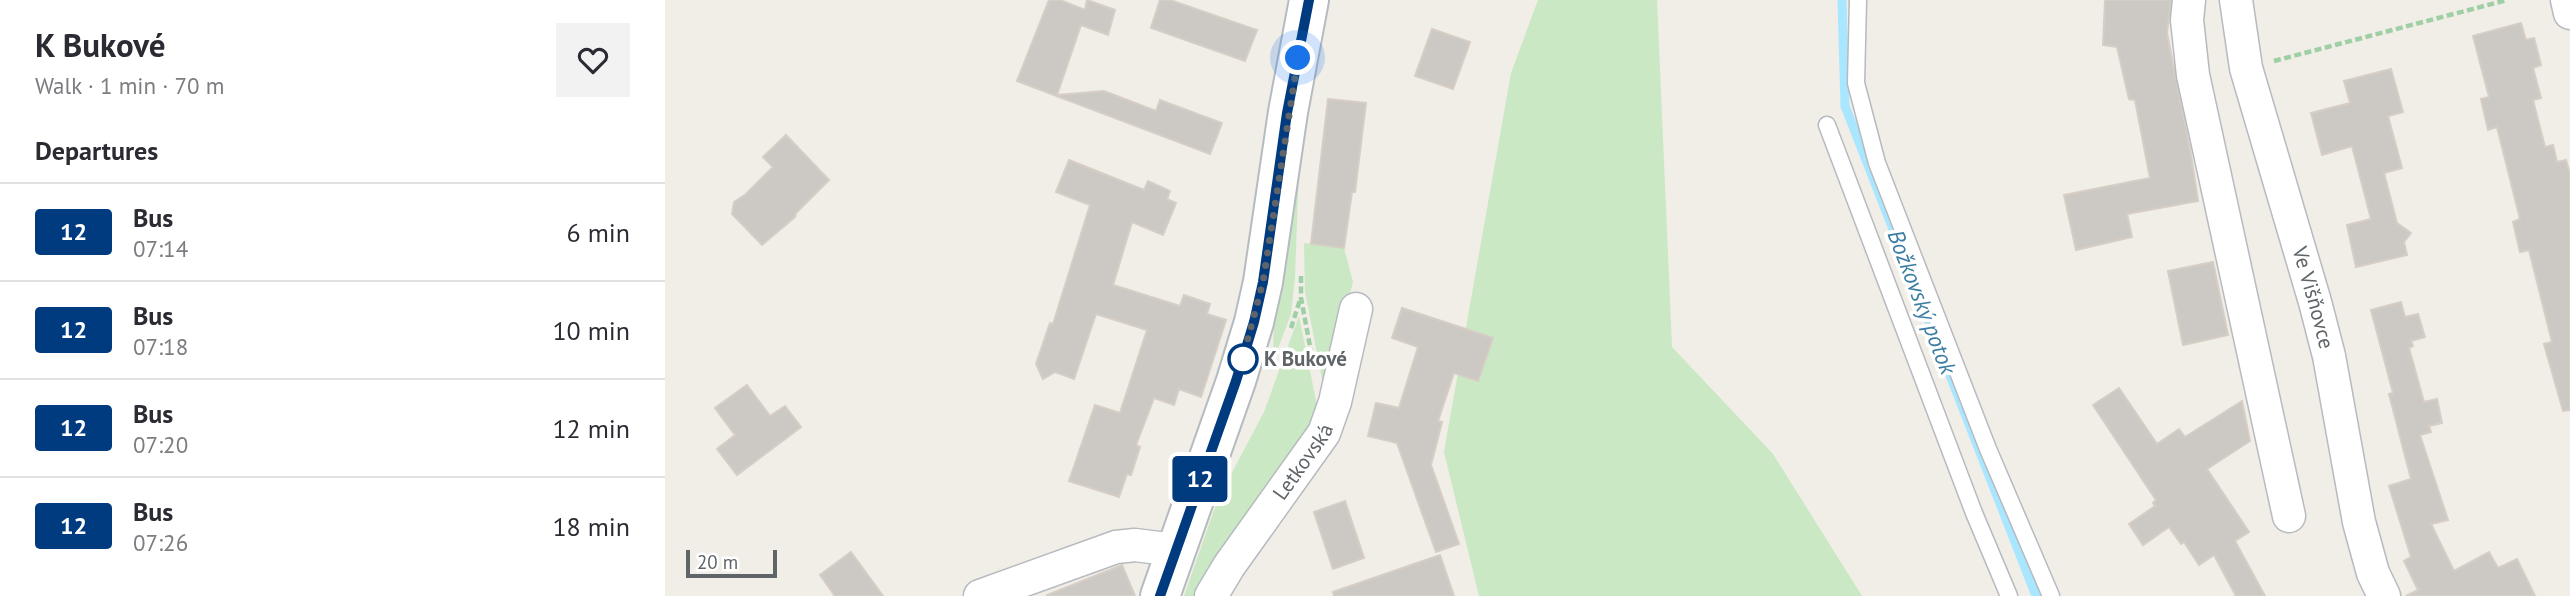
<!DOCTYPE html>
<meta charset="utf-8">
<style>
body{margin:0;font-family:"PT Sans",sans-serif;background:#f2f2f3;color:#2b2b33;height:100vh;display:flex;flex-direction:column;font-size:26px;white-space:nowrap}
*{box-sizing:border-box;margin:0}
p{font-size:23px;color:#7c7c81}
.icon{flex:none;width:38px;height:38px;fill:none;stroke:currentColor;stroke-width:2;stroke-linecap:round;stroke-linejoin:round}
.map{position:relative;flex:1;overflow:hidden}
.panel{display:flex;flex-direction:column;background:#fff;width:665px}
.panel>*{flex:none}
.badge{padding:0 14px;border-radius:5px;font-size:24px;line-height:46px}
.scale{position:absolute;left:21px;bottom:18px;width:91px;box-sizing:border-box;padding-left:7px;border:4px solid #5e6468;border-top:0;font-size:19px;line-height:24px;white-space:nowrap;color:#5e6468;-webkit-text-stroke:5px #fff;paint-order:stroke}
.you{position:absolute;width:35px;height:35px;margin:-18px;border:5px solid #fff;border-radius:50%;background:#1a73e8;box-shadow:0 0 0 10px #1a73e833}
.map>.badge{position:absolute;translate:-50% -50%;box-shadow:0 0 0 4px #fff}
h2{padding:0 35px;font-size:26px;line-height:63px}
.round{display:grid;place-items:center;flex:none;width:74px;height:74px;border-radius:0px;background:#f2f2f3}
.head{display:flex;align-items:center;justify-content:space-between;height:119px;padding:0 35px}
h1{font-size:33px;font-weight:600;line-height:52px}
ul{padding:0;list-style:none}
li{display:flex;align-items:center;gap:21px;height:98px;padding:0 35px;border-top:2px solid #e1e1e2}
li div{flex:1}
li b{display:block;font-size:26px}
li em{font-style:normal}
li .badge{min-width:77px;font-weight:700;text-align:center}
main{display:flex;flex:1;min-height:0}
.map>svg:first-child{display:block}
</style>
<main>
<section class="panel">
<div class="head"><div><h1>K Bukové</h1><p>Walk · 1 min · 70 m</p></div><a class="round"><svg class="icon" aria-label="heart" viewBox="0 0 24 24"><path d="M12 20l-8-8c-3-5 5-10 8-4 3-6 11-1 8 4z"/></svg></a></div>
<h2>Departures</h2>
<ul>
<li><span class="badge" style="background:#003b80;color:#fff">12</span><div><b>Bus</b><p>07:14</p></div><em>6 min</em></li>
<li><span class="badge" style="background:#003b80;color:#fff">12</span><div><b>Bus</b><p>07:18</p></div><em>10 min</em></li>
<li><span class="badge" style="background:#003b80;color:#fff">12</span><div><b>Bus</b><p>07:20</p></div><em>12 min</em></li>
<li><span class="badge" style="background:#003b80;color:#fff">12</span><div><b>Bus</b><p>07:26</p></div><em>18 min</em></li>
</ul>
</section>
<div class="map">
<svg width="1905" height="596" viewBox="0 0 1905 596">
<rect width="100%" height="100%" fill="#f1ede7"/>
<g fill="#c9e8c3">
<polygon points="873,0 992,0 1007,347 1108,454 1197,596 814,596 779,452 846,73"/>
<polygon points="635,139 630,277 626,314 608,362 609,312"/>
<polygon points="639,243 679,248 688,282 661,385 658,384 640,291"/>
<polygon points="634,316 651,401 656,404 650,425 533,596 519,596 553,499 599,412"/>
</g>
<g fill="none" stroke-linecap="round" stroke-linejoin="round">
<polyline stroke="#a9e6ff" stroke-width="9" points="1177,0 1180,106 1371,596"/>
</g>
<g fill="#ccc8c3" stroke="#d6cec5" stroke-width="2">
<polygon points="384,0 395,0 420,10 422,0 450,10 443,35 416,25 392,95 439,91 491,111 495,100 557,123 545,154 352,81"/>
<polygon points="495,0 505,0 592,30 580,61 486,28"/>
<polygon points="1440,0 1506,0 1502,33 1526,155 1533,201 1462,214 1467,237 1411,250 1399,195 1485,178 1470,100 1464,99 1452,47 1438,45"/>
<polygon points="1856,23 1861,40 1869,38 1876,65 1868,68 1876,98 1868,100 1880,147 1888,145 1892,162 1901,160 1905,175 1905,410 1898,411 1879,344 1887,342 1864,250 1855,252 1848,222 1855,219 1832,127 1823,130 1816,99 1824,97 1808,36"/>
<polygon points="767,29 805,42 788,89 750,76"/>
<polygon points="1726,69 1738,112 1723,116 1737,168 1719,173 1732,223 1746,233 1739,242 1742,255 1691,267 1682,225 1706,219 1687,146 1657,155 1646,113 1685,103 1679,81"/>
<polygon points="663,99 701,103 690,192 687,192 679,248 646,244"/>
<polygon points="121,135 164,180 131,213 130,217 97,245 67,214 69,202 81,194 108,167 98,157"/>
<polygon points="404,160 479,190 483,181 505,191 502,199 511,203 498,235 467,222 448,285 515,306 519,295 545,304 542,314 561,320 536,397 514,389 509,405 489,398 471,445 475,447 466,475 462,474 454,497 404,481 430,405 455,413 482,330 431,314 409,379 390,372 378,379 371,364 385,323 388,324 425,205 391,192"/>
<polygon points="1548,262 1563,335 1518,345 1503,271"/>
<polygon points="1736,302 1740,317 1753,314 1760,337 1746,341 1748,346 1744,348 1759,402 1772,399 1777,423 1764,426 1766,432 1755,435 1783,520 1766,524 1789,571 1824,552 1833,568 1852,559 1870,596 1741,596 1753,590 1739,561 1746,557 1724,486 1746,479 1724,394 1728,393 1706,310"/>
<polygon points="737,308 828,338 813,381 789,373 773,421 777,422 766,465 794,544 771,552 732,443 703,436 711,403 734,408 753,347 727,338"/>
<polygon points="82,385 105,416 120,406 136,427 72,475 52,449 70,435 50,408"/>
<polygon points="1454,388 1492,444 1514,429 1520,437 1577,401 1585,441 1542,469 1584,532 1570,541 1600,596 1571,596 1549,555 1534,565 1519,542 1516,544 1504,527 1478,545 1464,524 1490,506 1488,503 1491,500 1428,405"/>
<polygon points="680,501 699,558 668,569 649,512"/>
<polygon points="186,552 218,596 170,596 155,575"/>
<polygon points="775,555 789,596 669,596 668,592"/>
<polygon points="457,565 470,596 383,596 382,595"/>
</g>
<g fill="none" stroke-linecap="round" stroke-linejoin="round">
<defs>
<g id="lane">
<polyline points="1193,0 1191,83 1212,163 1323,449 1386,596"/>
<polyline points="1162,125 1309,513 1344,596"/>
</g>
<g id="street">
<polyline points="1524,0 1522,20 1528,75 1624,516"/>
<path id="s1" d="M1571 0 1581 68 1650 302 1664 356 1694 522 1708 573 1719 596"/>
<polyline points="1902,0 1905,13"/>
<polyline points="315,596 451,547 470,545 510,550"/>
<path id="s2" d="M546 596 564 566 659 433 670 402 691 309"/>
</g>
<polyline id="secondary" points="495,596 571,381 589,322 598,282 623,112 644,0"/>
</defs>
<use href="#lane" stroke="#b7babe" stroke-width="19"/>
<use href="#street" stroke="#b7babe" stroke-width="35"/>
<use href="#secondary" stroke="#b5bbbf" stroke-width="42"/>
<g stroke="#9fcfa5" stroke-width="4.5" stroke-dasharray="7 3.5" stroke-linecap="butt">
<polyline points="1609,61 1842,0"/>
<polyline points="636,276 636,298 647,357"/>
<polyline points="626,328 635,300"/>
</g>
<use href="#lane" stroke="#fff" stroke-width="16"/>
<use href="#street" stroke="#fff" stroke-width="32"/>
<use href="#secondary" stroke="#fff" stroke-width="38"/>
</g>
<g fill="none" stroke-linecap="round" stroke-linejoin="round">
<defs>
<polyline id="line" points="495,596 571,381 589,322 598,282 622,113 644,0"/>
</defs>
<use href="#line" stroke="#fff" stroke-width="16"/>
<use href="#line" stroke="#003b80" stroke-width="10"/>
<polyline stroke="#5e6468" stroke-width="7" stroke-dasharray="0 12.6" points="578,359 577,361 598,282 633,58"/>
</g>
<circle fill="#fff" stroke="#003b80" stroke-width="3.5" cx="578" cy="359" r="14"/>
<g text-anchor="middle" stroke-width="7" stroke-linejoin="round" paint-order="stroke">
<g font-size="21" fill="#5e6468" stroke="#fff">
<text dy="7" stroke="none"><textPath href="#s1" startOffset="308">Ve Višňovce</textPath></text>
<text dy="7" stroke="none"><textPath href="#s2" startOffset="163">Letkovská</textPath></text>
</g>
<g font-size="21" font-weight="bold" fill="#5e6468" stroke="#fff" text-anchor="start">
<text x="599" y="366">K Bukové</text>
</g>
<g font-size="23" font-style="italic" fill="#3c7da3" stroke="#fff">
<text transform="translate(1257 302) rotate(69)" y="8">Božkovský potok</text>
</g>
</g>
</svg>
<div class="scale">20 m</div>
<div class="you" style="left:633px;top:58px"></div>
<b class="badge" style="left:535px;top:479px;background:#003b80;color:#fff">12</b>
</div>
</main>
